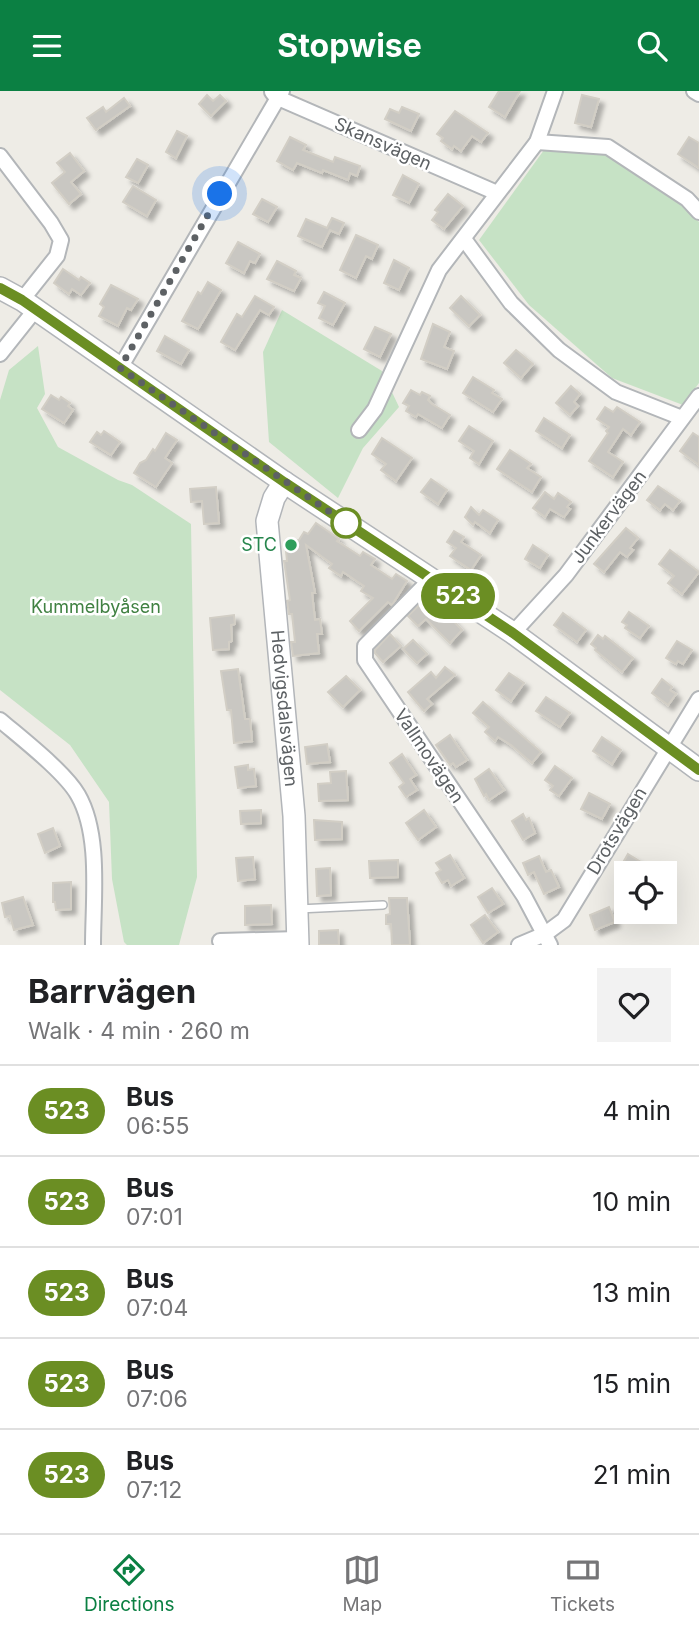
<!DOCTYPE html>
<meta charset="utf-8">
<style>
body{margin:0;font-family:Inter,sans-serif;background:#f2f2f2;color:#202124;height:100vh;display:flex;flex-direction:column;font-size:26px;white-space:nowrap}
*{box-sizing:border-box;margin:0}
p{font-size:23px;color:#757577}
.icon{flex:none;width:38px;height:38px;fill:none;stroke:currentColor;stroke-width:2;stroke-linecap:round;stroke-linejoin:round}
.map{position:relative;height:854px;overflow:hidden}
.sheet{display:flex;flex-direction:column;background:#fff;flex:1}
.sheet>*{flex:none}
.badge{padding:0 14px;border-radius:23px;font-size:24px;line-height:46px}
.controls{position:absolute;left:614px;top:770px;display:grid;gap:14px}
.controls a{display:grid;place-items:center;width:63px;height:63px;border-radius:0px;background:#fff;box-shadow:0 7px 28px #0002;font-size:35px}
.you{position:absolute;width:35px;height:35px;margin:-18px;border:5px solid #fff;border-radius:50%;background:#1a73e8;box-shadow:0 0 0 10px #1a73e833}
.map>.badge{position:absolute;translate:-50% -50%;box-shadow:0 0 0 4px #fff}
.round{display:grid;place-items:center;flex:none;width:74px;height:74px;border-radius:0px;background:#f2f2f2}
.head{display:flex;align-items:center;justify-content:space-between;height:119px;padding:0 28px}
h1{font-size:33px;font-weight:700;line-height:52px}
ul{padding:0;list-style:none}
li{display:flex;align-items:center;gap:21px;height:91px;padding:0 28px;border-top:2px solid #e0e0e0}
li div{flex:1}
li b{display:block;font-size:26px}
li em{font-style:normal}
li .badge{min-width:77px;font-weight:700;text-align:center}
header{display:flex;justify-content:space-between;align-items:center;height:91px;padding:0 28px;background:#0b8043;color:#fff;font-size:32px;font-weight:700}
.tab-bar{display:flex;justify-content:space-around;align-items:center;height:98px;border-top:2px solid #e0e0e0;background:#fff;font-size:19px;color:#757577}
.tab-bar a{display:grid;justify-items:center;gap:4px}
.tab-bar .selected{color:#0b8043}
.map>svg:first-child{display:block}
</style>
<header><svg class="icon" aria-label="menu" viewBox="0 0 24 24"><path d="M4 6h16M4 12h16M4 18h16"/></svg>Stopwise<svg class="icon" aria-label="search" viewBox="0 0 24 24"><circle cx="10" cy="10" r="6"/><path d="M15 15l6 6"/></svg></header>
<div class="map">
<svg width="699" height="854" viewBox="0 0 699 854">
<defs>
<filter id="shadow"><feDropShadow dx="5" dy="5" stdDeviation="2" flood-color="#0004"/></filter>
</defs>
<rect width="100%" height="100%" fill="#eeece6"/>
<g fill="#c6e2c5">
<polygon points="544,59 603,60 687,118 699,131 699,292 683,314 612,287 529,214 479,149"/>
<polygon points="282,219 382,280 399,316 363,357 338,407 269,351 263,261"/>
<polygon points="38,255 45,303 37,317 58,356 118,389 132,394 191,433 197,786 179,854 127,854 124,851 112,788 109,711 70,654 0,599 0,309 9,279"/>
</g>
<g fill="#c9c7c2" stroke="#d2cec5" stroke-width="2" filter="url(#shadow)">
<polygon points="499,0 520,0 505,26 489,16"/>
<polygon points="207,4 213,10 220,4 226,10 211,25 199,13"/>
<polygon points="582,4 599,8 591,36 575,32"/>
<polygon points="124,7 130,15 96,39 87,27 103,16 106,21"/>
<polygon points="402,16 419,23 411,40 385,28 390,18 399,22"/>
<polygon points="455,20 488,42 481,51 472,45 461,60 454,55 452,58 441,50 443,47 437,43"/>
<polygon points="177,40 187,45 176,67 166,61"/>
<polygon points="290,46 306,54 303,59 333,71 335,66 360,75 357,85 350,82 348,89 323,79 322,82 297,72 293,79 277,70"/>
<polygon points="689,46 699,52 699,77 678,63"/>
<polygon points="70,62 84,80 71,91 81,103 69,113 52,92 65,81 57,72"/>
<polygon points="137,68 148,74 138,92 126,86"/>
<polygon points="403,84 419,93 409,112 393,104"/>
<polygon points="133,95 156,109 147,125 123,111"/>
<polygon points="448,103 463,115 444,138 432,129 438,121 435,119"/>
<polygon points="262,108 277,116 268,131 253,123"/>
<polygon points="332,127 344,132 339,143 330,139 322,156 298,145 306,128 327,137"/>
<polygon points="356,144 378,154 372,168 366,165 356,187 340,179"/>
<polygon points="238,151 260,163 255,172 250,170 244,182 226,172"/>
<polygon points="394,169 409,177 399,199 384,192"/>
<polygon points="277,170 296,180 294,184 301,187 294,200 267,188"/>
<polygon points="63,178 79,189 81,186 90,192 81,204 72,198 69,203 54,192"/>
<polygon points="208,191 221,199 198,238 182,230 198,201 201,203"/>
<polygon points="111,194 138,208 131,219 127,217 118,235 99,225 104,216 100,213"/>
<polygon points="324,201 345,212 333,234 319,227 325,215 318,212"/>
<polygon points="255,205 274,216 269,224 260,219 235,259 221,251 237,223 242,226"/>
<polygon points="461,205 480,224 469,235 450,217"/>
<polygon points="433,233 450,241 444,256 454,260 447,278 421,268"/>
<polygon points="375,236 391,243 380,266 364,258"/>
<polygon points="165,245 189,259 181,273 157,260"/>
<polygon points="516,259 533,273 521,287 504,272"/>
<polygon points="473,286 494,299 492,302 502,308 493,321 463,302"/>
<polygon points="571,295 580,303 574,311 578,315 570,324 556,312"/>
<polygon points="411,299 420,304 422,301 430,305 428,309 432,313 450,324 442,337 418,323 416,326 406,320 409,315 403,312"/>
<polygon points="51,304 59,309 61,306 70,312 68,315 73,319 64,332 42,318"/>
<polygon points="605,316 613,321 617,316 640,331 631,344 623,338 608,361 623,371 613,386 589,370 608,342 606,340 609,336 597,328"/>
<polygon points="544,327 570,344 562,357 536,340"/>
<polygon points="469,335 493,350 479,373 470,367 474,360 459,350"/>
<polygon points="104,340 120,351 111,364 90,351 97,341 101,344"/>
<polygon points="166,342 177,349 165,367 172,372 156,396 134,382 140,372 146,369 153,358 155,360"/>
<polygon points="693,342 699,346 699,374 680,360"/>
<polygon points="382,347 412,367 396,390 381,379 386,373 372,363"/>
<polygon points="510,359 531,373 527,377 541,386 532,401 497,378"/>
<polygon points="431,388 447,399 438,413 421,401"/>
<polygon points="658,395 680,410 673,419 665,413 660,419 647,409"/>
<polygon points="216,396 219,432 204,433 202,410 191,411 190,398"/>
<polygon points="545,401 554,408 558,402 571,411 567,416 570,418 564,426 550,418 545,426 533,417"/>
<polygon points="471,416 479,424 483,419 498,429 490,442 475,431 473,434 465,426"/>
<polygon points="316,432 339,448 337,450 360,465 363,461 375,468 371,474 392,488 396,483 407,490 392,514 388,511 359,540 350,530 373,507 361,500 364,495 343,481 341,485 329,477 332,473 306,454 315,502 312,502 315,529 320,528 322,543 317,543 319,562 293,565 291,551 295,551 292,523 289,523 287,510 290,509 284,470 287,470 285,450 299,449 304,441 308,443"/>
<polygon points="626,437 638,447 630,457 633,459 627,466 620,461 604,481 594,473"/>
<polygon points="454,440 464,446 461,451 481,464 471,479 450,465 456,457 447,451"/>
<polygon points="533,454 548,464 540,477 525,468"/>
<polygon points="670,459 699,481 682,503 668,492 674,485 659,473"/>
<polygon points="425,508 439,523 443,519 462,539 450,552 426,528 418,535 408,525"/>
<polygon points="629,521 649,535 640,547 625,537 627,534 622,531"/>
<polygon points="563,522 586,539 577,551 554,534"/>
<polygon points="234,524 235,533 231,534 232,550 229,551 229,558 213,559 210,527"/>
<polygon points="390,543 401,555 383,571 375,562 375,559"/>
<polygon points="598,544 603,548 605,545 633,567 622,581 595,559 596,557 591,553"/>
<polygon points="413,549 427,563 417,572 403,558"/>
<polygon points="677,550 692,559 683,573 678,570 676,573 666,567"/>
<polygon points="445,576 455,584 427,608 432,613 424,620 408,601 431,581 436,587"/>
<polygon points="238,578 245,628 250,628 252,650 234,652 231,619 227,619 221,580"/>
<polygon points="509,582 524,592 511,610 496,599"/>
<polygon points="346,585 360,599 343,616 328,601"/>
<polygon points="662,588 672,596 670,599 676,603 668,614 652,602"/>
<polygon points="546,606 570,622 560,636 536,620"/>
<polygon points="483,611 541,661 532,672 511,654 498,646 495,650 485,641 489,636 473,622"/>
<polygon points="450,644 467,669 456,676 453,672 450,674 436,654"/>
<polygon points="602,646 621,659 612,673 593,660"/>
<polygon points="327,653 330,671 307,673 305,656"/>
<polygon points="402,663 416,684 410,688 417,699 406,706 399,696 404,692 390,672"/>
<polygon points="248,674 248,679 254,678 256,695 238,697 235,676"/>
<polygon points="555,675 572,687 559,705 550,699 553,695 545,689"/>
<polygon points="489,678 504,699 489,709 486,703 484,705 475,688"/>
<polygon points="346,680 348,709 319,710 318,693 331,692 330,681"/>
<polygon points="589,702 610,713 602,728 581,718"/>
<polygon points="261,719 261,732 241,733 240,720"/>
<polygon points="424,719 436,736 418,749 406,732"/>
<polygon points="523,723 526,729 529,727 535,742 523,749 512,730"/>
<polygon points="314,729 342,731 342,748 315,749"/>
<polygon points="53,737 60,755 45,762 38,743"/>
<polygon points="628,763 649,776 645,782 617,782"/>
<polygon points="450,764 464,787 451,795 448,789 442,792 436,782 441,779 436,772"/>
<polygon points="539,765 546,781 551,779 559,796 544,803 534,781 528,784 523,772"/>
<polygon points="253,766 255,788 238,790 236,767"/>
<polygon points="398,769 398,786 370,787 369,770"/>
<polygon points="330,777 331,804 317,805 316,778"/>
<polygon points="71,791 71,818 56,819 55,811 53,811 53,792"/>
<polygon points="492,797 503,813 488,822 478,806"/>
<polygon points="23,806 33,834 14,839 10,825 5,826 2,812"/>
<polygon points="389,807 407,807 410,854 392,854 391,833 386,833 386,824 390,823"/>
<polygon points="271,814 272,833 245,834 245,815"/>
<polygon points="609,816 615,831 595,839 590,824"/>
<polygon points="485,824 498,841 483,852 471,834"/>
<polygon points="338,839 339,854 319,854 319,840"/>
</g>
<g fill="none" stroke-linecap="round" stroke-linejoin="round">
<defs>
<polyline id="lane" points="298,818 383,814"/>
<g id="street">
<polyline points="694,0 699,3"/>
<polyline points="272,1 276,6 497,102"/>
<polyline points="537,51 608,56 687,108 699,121"/>
<polyline points="0,65 51,132 61,149 57,165 22,209"/>
<polyline points="464,148 511,212 559,259 616,301 682,327"/>
<polyline points="0,263 35,219"/>
<polyline points="120,277 282,0"/>
<polyline points="359,339 375,318 439,179 537,51 555,0"/>
<polyline points="431,488 365,555 365,569 524,805 550,854"/>
<polyline points="513,542 566,484 699,305"/>
<path d="M0 629C21 647 65 681 78 704 101 744 93 808 93 854"/>
<polyline points="220,850 298,848"/>
<polyline points="519,854 545,843 564,829 699,608"/>
</g>
<g id="secondary">
<polyline points="0,197 22,209 284,391 513,542 699,679"/>
<path id="s1" d="M284 391 274 407 267 430 294 725 298 854"/>
</g>
</defs>
<use href="#lane" stroke="#b3b6b9" stroke-width="10"/>
<use href="#street" stroke="#b3b6b9" stroke-width="18"/>
<use href="#secondary" stroke="#b2b5b9" stroke-width="24"/>
<use href="#lane" stroke="#fff" stroke-width="7"/>
<use href="#street" stroke="#fff" stroke-width="14"/>
<use href="#secondary" stroke="#fff" stroke-width="21"/>
</g>
<g fill="none" stroke-linecap="round" stroke-linejoin="round">
<defs>
<polyline id="line" points="0,197 22,209 284,391 513,542 699,679"/>
</defs>
<use href="#line" stroke="#fff" stroke-width="16"/>
<use href="#line" stroke="#6b8e23" stroke-width="10"/>
<polyline stroke="#5d6164" stroke-width="7" stroke-dasharray="0 12.6" points="220,103 120,277 346,432"/>
</g>
<circle fill="#fff" stroke="#6b8e23" stroke-width="3.5" cx="346" cy="432" r="14"/>
<circle fill="#2e9e5b" stroke="#fff" stroke-width="2.5" cx="291" cy="454" r="7"/>
<g text-anchor="middle" stroke-width="5" stroke-linejoin="round" paint-order="stroke">
<g font-size="18" fill="#5d6164" stroke="#fff">
<text transform="translate(383 53) rotate(24)" y="6">Skansvägen</text>
<text transform="translate(609 426) rotate(-53)" y="6">Junkervägen</text>
<text dy="6" stroke="none"><textPath href="#s1" startOffset="231">Hedvigsdalsvägen</textPath></text>
<text transform="translate(429 665) rotate(56)" y="6">Vallmovägen</text>
<text transform="translate(617 740) rotate(-59)" y="6">Drotsvägen</text>
</g>
<g font-size="18" fill="#27864d" stroke="#fff" text-anchor="end">
<text x="277" y="460">STC</text>
</g>
<g font-size="18" fill="#408142" stroke="#fff">
<text x="96" y="522">Kummelbyåsen</text>
</g>
</g>
</svg>
<div class="controls">
<a><svg class="icon" aria-label="locate" viewBox="0 0 24 24"><circle cx="12" cy="12" r="6"/><path d="M12 2v4M12 18v4M2 12h4M18 12h4"/></svg></a>
</div>
<div class="you" style="left:220px;top:103px"></div>
<b class="badge" style="left:458px;top:505px;background:#6b8e23;color:#fff">523</b>
</div>
<section class="sheet">
<div class="head"><div><h1>Barrvägen</h1><p>Walk · 4 min · 260 m</p></div><a class="round"><svg class="icon" aria-label="heart" viewBox="0 0 24 24"><path d="M12 20l-8-8c-3-5 5-10 8-4 3-6 11-1 8 4z"/></svg></a></div>
<ul>
<li><span class="badge" style="background:#6b8e23;color:#fff">523</span><div><b>Bus</b><p>06:55</p></div><em>4 min</em></li>
<li><span class="badge" style="background:#6b8e23;color:#fff">523</span><div><b>Bus</b><p>07:01</p></div><em>10 min</em></li>
<li><span class="badge" style="background:#6b8e23;color:#fff">523</span><div><b>Bus</b><p>07:04</p></div><em>13 min</em></li>
<li><span class="badge" style="background:#6b8e23;color:#fff">523</span><div><b>Bus</b><p>07:06</p></div><em>15 min</em></li>
<li><span class="badge" style="background:#6b8e23;color:#fff">523</span><div><b>Bus</b><p>07:12</p></div><em>21 min</em></li>
</ul>
</section>
<nav class="tab-bar">
<a class="selected"><svg class="icon" aria-label="directions" viewBox="0 0 24 24"><path d="M12 3l9 9-9 9-9-9zM9 14v-3h6M13 9l2 2-2 2"/></svg>Directions</a>
<a><svg class="icon" aria-label="map" viewBox="0 0 24 24"><path d="M3 6l6-2 6 2 6-2v14l-6 2-6-2-6 2zM9 4v14M15 6v14"/></svg>Map</a>
<a><svg class="icon" aria-label="tickets" viewBox="0 0 24 24"><path d="M3 7h18v10H3zM15 7v10"/></svg>Tickets</a>
</nav>
